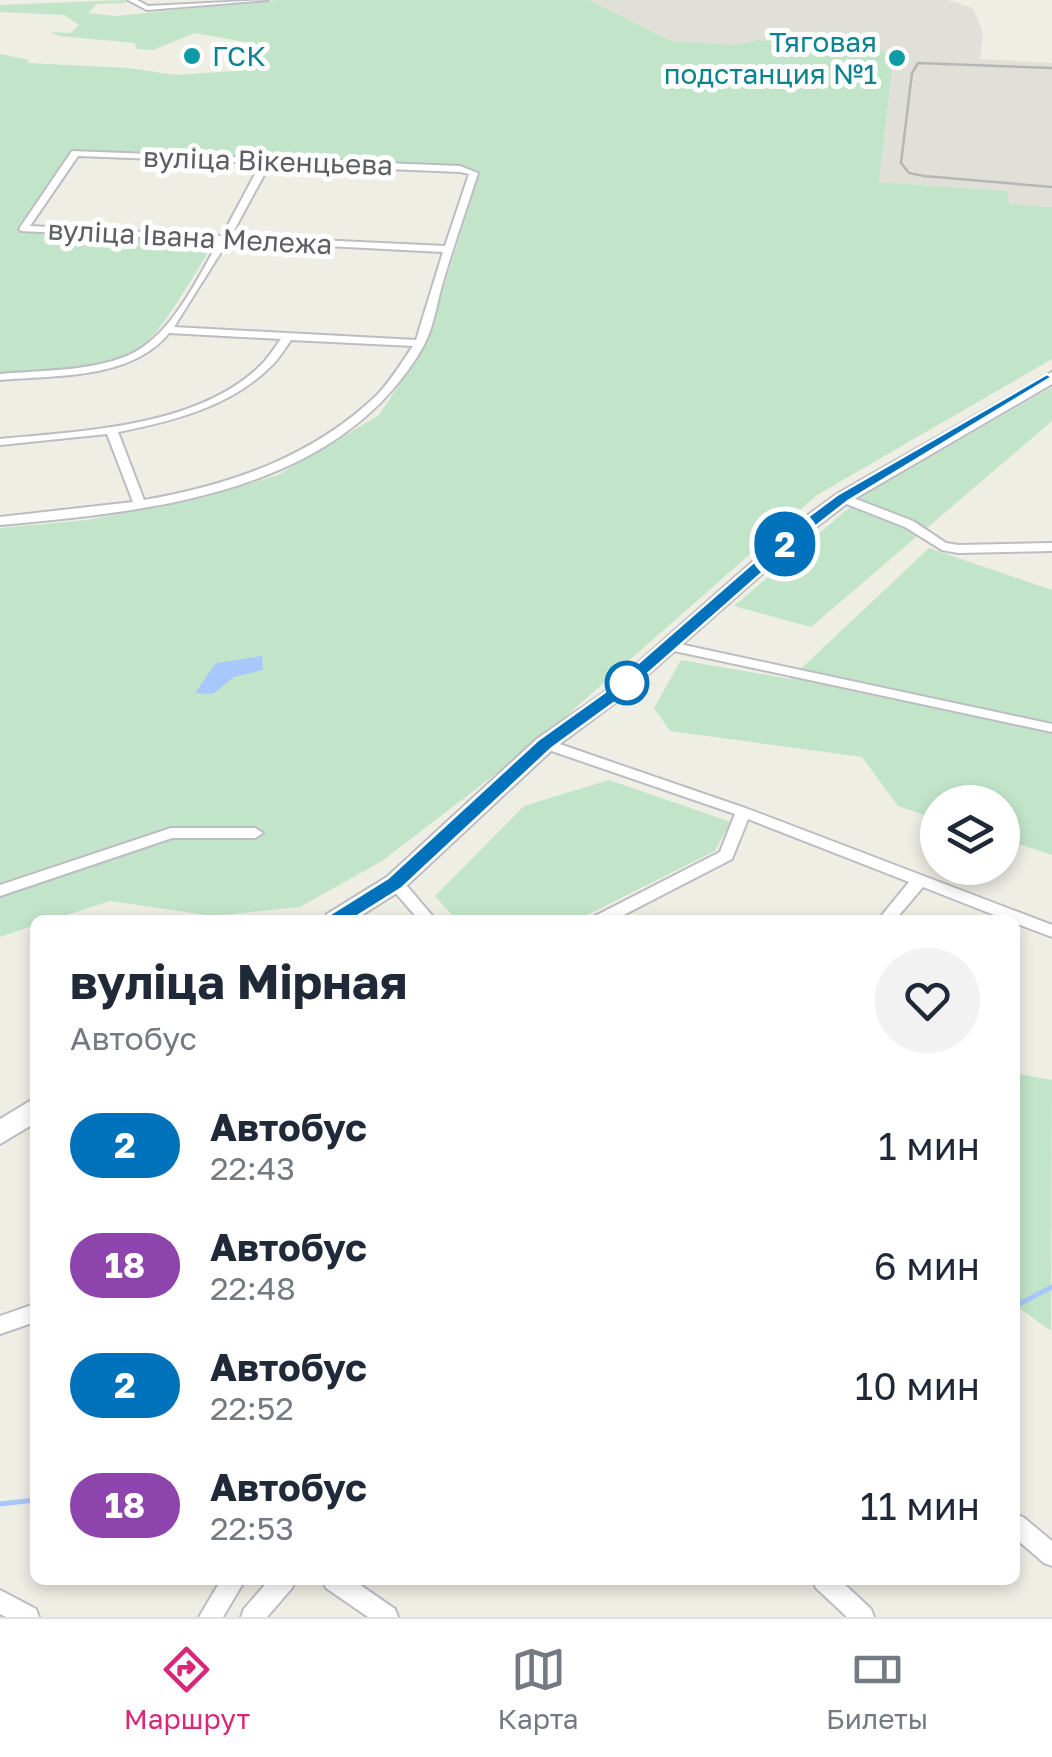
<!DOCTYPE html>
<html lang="ru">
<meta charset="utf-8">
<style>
body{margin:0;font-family:"Golos Text",sans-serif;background:#f2f2f3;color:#1f2937;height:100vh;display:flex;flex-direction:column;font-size:38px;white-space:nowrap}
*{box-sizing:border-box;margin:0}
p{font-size:32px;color:#747a83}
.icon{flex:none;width:55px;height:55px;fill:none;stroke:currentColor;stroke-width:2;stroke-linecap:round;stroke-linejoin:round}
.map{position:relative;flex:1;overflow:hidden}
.panel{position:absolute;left:30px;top:915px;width:990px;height:670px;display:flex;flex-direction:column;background:#fff;border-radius:15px;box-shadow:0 5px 15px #0003}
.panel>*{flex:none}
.badge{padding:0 20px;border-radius:32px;font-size:35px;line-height:65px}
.controls{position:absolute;left:920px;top:785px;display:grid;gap:20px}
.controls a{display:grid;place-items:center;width:100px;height:100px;border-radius:50%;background:#fff;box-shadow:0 5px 15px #0003;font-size:50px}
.map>.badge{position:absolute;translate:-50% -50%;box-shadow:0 0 0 5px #fff}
.round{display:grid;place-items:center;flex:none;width:105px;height:105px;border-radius:52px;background:#f2f2f3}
.head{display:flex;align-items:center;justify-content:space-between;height:170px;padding:0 40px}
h1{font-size:48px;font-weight:700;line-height:75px}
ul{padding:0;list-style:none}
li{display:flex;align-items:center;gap:30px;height:120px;padding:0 40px}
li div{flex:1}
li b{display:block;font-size:38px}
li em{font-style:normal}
li .badge{min-width:110px;font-weight:700;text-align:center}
.menu{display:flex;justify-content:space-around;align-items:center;height:140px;border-top:2px solid #e0e1e3;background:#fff;font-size:28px;color:#747a83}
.menu a{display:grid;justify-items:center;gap:5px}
.menu .active{color:#db2777}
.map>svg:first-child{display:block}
</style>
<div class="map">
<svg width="1052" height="1617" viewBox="0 0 1052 1617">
<rect width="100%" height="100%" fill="#efeee5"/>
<polygon fill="#e0e0d9" points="588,0 947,0 973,8 983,33 980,59 1052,63 1052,207 1008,204 1006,191 879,182 893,63 888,62 890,52 760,40 735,45 672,41"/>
<g fill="#c2e5c9">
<path d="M124 0 127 3 97 4 88 13 116 16 276 0H588L672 41 735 45 759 40 891 52 889 62H893L879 182 1007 191 1009 204 1052 207V359L817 495 531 747 382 861 300 907 213 916 110 901 51 920H35V925L0 937V528L87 520 203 498 278 475 379 415 426 344 480 172 461 166 73 150 18 231 216 240C200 264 161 336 139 348 99 370 44 369 0 373V54L29 60 27 63 128 68 177 75 247 70 256 44 195 33 153 50 136 49 135 43 59 36 51 32 71 33 79 25 64 15 0 12V5Z"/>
<polygon points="1052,387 1052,421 811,627 734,606 863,496"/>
<polygon points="929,548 1052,590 1052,855 1003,839 1002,802 938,802 937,819 898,806 862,757 670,731 654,708 681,660 790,679"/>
<polygon points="609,780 731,822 715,851 577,920 456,920 435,896 524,806"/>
<polygon points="1015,1073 1052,1080 1051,1331 1015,1305"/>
</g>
<polygon fill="#a8c7fc" points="262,656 263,670 234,677 213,694 195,693 216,663"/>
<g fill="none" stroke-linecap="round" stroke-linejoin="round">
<g stroke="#a8c7fc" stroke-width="5">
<polyline points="1015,1306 1052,1287"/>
<polyline points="0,1504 35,1500"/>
</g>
<defs>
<g id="street">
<polygon points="128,0 137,0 148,6 268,0 147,10"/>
<path d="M72 151 460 166 478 173C466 211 452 250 441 289 436 308 433 329 423 347 338 494 152 511 0 525V517L133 502 107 434 0 445V439C83 431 200 427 262 364 269 357 275 347 281 339L169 333C131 380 55 375 0 380V374C42 370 108 372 143 347 177 323 199 276 219 241L21 231 19 229ZM78 156 261 163 222 236 30 226ZM270 164 460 172 469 174 445 246 231 236ZM228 241 443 252 416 340 174 327ZM291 340 413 346C402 362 390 382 376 396 312 457 230 485 144 500L118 432C172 421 226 408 267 370 277 362 284 350 291 340Z"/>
<polygon points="843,494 913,521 946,543 958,545 1052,543 1052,551 958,553 942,550 905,527 839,501 837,498"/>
<polygon points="670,642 1052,724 1052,732 665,649 663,646"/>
<polygon points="545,739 748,809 1052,925 1052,937 1015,923 1015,920 1007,920 923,887 895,920 878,920 909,882 748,819 732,859 614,920 593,920 595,916 720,852 735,814 540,747 538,744 540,741"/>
<polygon points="171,828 255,828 263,833 255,838 172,838 0,896 0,885"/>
<polygon points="395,878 401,879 436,920 419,920 387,883"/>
<polygon points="35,1304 35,1322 0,1334 0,1316"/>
<polygon points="1015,1514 1023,1517 1052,1541 1052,1566 1044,1563 1015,1538"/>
<polygon points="221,1580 245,1580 223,1617 199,1617"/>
<polygon points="269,1580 295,1580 292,1588 267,1617 241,1617 244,1609"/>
<polygon points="323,1580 353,1580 395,1609 398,1617 368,1617 326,1588"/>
<polygon points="813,1580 840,1580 871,1609 874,1617 847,1617 816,1588"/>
<polygon points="0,1590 36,1609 39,1617 6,1617 0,1614"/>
</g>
<g id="secondary">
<polygon points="1052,372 1052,384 849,502 807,534 619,700 553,749 403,889 354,920 324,920 327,914 387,877 537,739 605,692 793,526 837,494"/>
<polygon points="35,1098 35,1123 0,1144 0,1119"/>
</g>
</defs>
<use href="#street" stroke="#bcbdc3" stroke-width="4"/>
<use href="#secondary" stroke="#babcc2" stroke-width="4"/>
<use href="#street" fill="#fff" fill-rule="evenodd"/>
<use href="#secondary" fill="#fff" fill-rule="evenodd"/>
<polyline stroke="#b5b6b6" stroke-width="2.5" points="1052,68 918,63 912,73 901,163 909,173 924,176 1052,187"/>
</g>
<polygon fill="#0072bc" stroke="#fff" stroke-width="2.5" points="1047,374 1052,377 848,501 806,534 618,700 552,748 402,888 343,925 329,925 326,920 329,915 388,878 538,740 605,692 794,527 837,495"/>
<g fill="#0f9aa8" stroke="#fff" stroke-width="4">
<circle cx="192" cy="56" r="10"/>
<circle cx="897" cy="58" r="10"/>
</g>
<circle fill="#fff" stroke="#0072bc" stroke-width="5" cx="627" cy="683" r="20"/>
<g text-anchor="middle" stroke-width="10" stroke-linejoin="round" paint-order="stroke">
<g font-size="28" fill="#0d838f" stroke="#fff" text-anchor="end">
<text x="877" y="52">Тяговая<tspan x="877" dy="32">подстанция №1</tspan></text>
<text x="212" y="66" text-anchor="start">ГСК</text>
</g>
<g font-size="28" fill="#5d5f65" stroke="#fff">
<text transform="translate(268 161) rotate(2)" y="10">вуліца Вікенцьева</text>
<text transform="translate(190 237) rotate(3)" y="10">вуліца Івана Мележа</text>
</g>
</g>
</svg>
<div class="controls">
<a><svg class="icon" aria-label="layers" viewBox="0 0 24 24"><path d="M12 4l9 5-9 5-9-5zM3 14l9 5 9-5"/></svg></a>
</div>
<b class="badge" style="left:785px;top:544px;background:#0072bc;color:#fff">2</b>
<section class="panel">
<div class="head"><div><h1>вуліца Мірная</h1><p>Автобус</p></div><a class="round"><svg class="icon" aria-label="heart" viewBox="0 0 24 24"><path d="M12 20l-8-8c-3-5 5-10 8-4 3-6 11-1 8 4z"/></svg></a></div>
<ul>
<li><span class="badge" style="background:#0072bc;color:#fff">2</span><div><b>Автобус</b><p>22:43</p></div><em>1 мин</em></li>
<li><span class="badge" style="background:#8e44ad;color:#fff">18</span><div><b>Автобус</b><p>22:48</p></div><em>6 мин</em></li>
<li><span class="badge" style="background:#0072bc;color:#fff">2</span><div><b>Автобус</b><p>22:52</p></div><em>10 мин</em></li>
<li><span class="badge" style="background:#8e44ad;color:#fff">18</span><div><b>Автобус</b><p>22:53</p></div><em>11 мин</em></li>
</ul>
</section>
</div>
<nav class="menu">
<a class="active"><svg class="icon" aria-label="directions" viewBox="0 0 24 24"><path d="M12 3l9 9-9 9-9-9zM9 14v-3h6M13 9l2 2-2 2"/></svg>Маршрут</a>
<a><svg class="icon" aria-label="map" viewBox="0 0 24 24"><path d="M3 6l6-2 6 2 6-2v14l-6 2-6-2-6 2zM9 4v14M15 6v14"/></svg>Карта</a>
<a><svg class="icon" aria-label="tickets" viewBox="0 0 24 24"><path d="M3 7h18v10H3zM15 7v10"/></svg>Билеты</a>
</nav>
